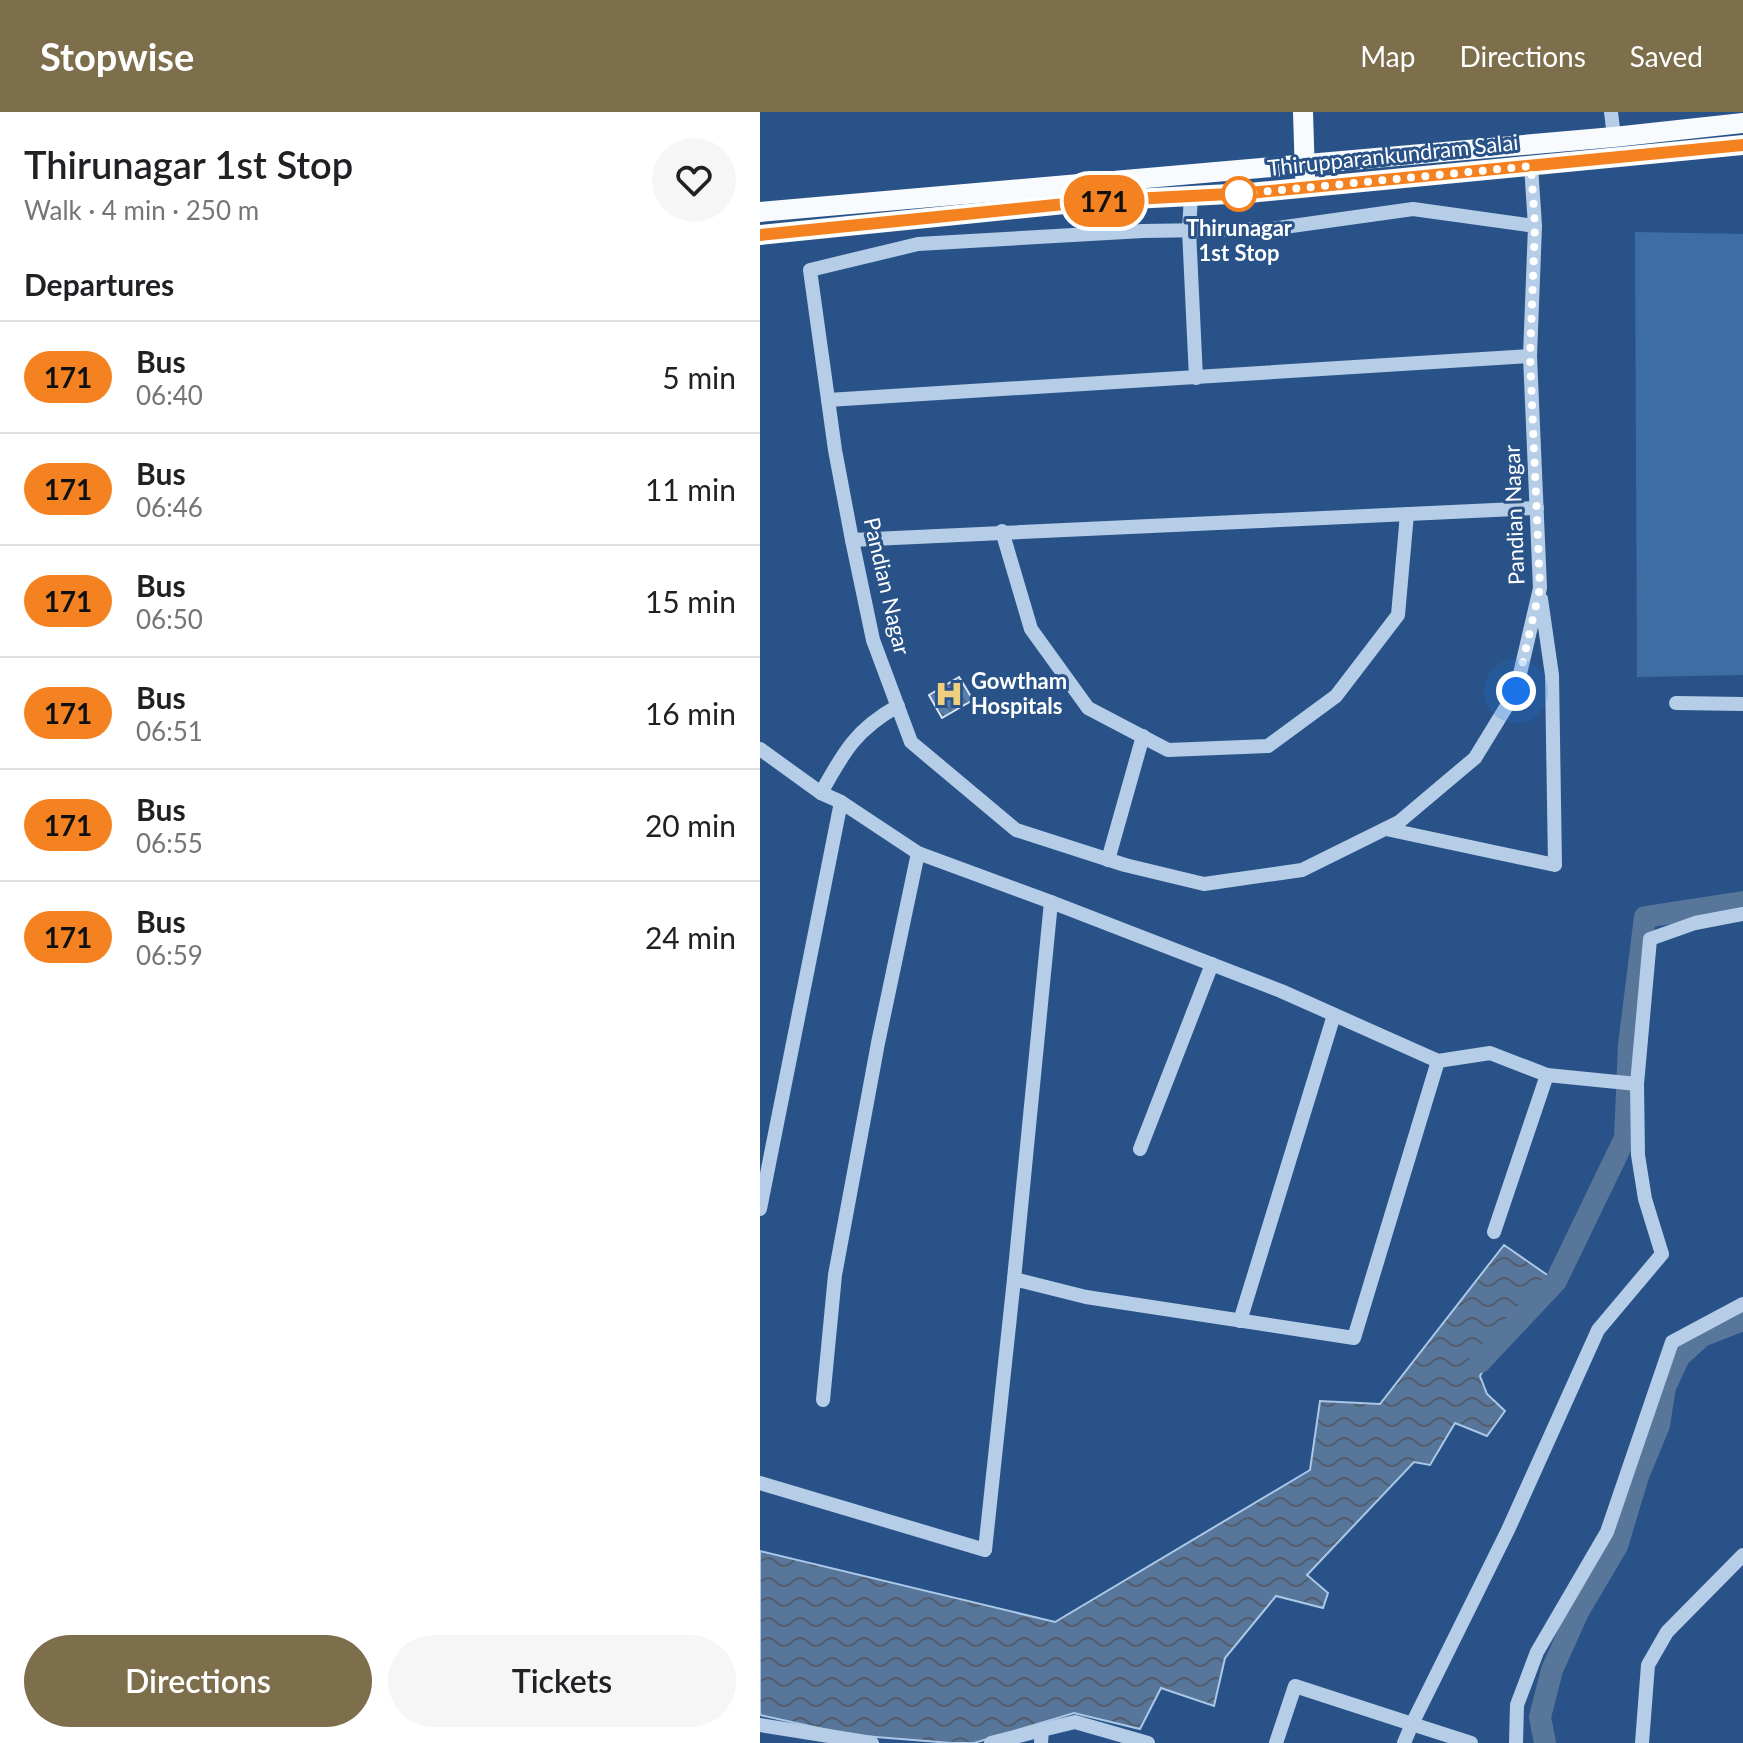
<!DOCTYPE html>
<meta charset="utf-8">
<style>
body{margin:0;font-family:Lato,sans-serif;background:#f6f6f6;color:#202124;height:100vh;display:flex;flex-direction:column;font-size:30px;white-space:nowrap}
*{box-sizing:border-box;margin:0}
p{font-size:26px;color:#757577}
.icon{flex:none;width:44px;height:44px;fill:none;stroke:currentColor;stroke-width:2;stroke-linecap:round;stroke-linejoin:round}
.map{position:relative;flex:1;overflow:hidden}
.details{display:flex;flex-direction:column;background:#fff;width:760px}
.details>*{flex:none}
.badge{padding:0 16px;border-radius:26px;font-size:28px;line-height:52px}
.you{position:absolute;width:40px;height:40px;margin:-20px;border:6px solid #fff;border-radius:50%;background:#1a73e8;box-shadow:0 0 0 12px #1a73e833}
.map>.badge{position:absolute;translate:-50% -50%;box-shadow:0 0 0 4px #fff}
h2{padding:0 24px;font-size:30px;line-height:72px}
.round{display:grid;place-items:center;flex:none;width:84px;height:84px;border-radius:42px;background:#f6f6f6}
.overview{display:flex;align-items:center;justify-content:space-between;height:136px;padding:0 24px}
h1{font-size:38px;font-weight:600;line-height:60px}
.button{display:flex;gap:16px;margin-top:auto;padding:16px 24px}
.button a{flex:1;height:92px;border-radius:48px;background:#7d6f4c;color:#fff;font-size:32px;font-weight:600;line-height:92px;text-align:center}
.button a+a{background:#f6f6f6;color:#202124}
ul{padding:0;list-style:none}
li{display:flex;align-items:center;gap:24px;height:112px;padding:0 24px;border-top:2px solid #e0e0e0}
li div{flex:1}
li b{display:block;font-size:30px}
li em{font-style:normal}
li .badge{min-width:88px;font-weight:700;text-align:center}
header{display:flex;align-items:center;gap:48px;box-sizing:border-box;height:112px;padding:0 40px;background:#7d6f4c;color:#fff}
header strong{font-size:38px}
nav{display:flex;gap:44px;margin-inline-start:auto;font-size:28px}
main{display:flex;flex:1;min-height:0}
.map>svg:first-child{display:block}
</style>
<header>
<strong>Stopwise</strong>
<nav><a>Map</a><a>Directions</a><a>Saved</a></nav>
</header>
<main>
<section class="details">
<div class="overview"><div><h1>Thirunagar 1st Stop</h1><p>Walk · 4 min · 250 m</p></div><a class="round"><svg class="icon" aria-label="heart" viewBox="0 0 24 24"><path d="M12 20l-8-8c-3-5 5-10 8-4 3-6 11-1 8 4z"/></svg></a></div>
<h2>Departures</h2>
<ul>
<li><span class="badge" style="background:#f58220;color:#111">171</span><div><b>Bus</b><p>06:40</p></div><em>5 min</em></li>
<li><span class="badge" style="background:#f58220;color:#111">171</span><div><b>Bus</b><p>06:46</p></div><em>11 min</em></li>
<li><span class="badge" style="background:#f58220;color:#111">171</span><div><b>Bus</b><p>06:50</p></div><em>15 min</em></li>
<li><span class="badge" style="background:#f58220;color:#111">171</span><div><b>Bus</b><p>06:51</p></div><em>16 min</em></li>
<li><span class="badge" style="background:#f58220;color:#111">171</span><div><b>Bus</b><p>06:55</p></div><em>20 min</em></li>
<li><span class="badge" style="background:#f58220;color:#111">171</span><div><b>Bus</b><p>06:59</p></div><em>24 min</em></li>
</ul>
<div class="button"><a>Directions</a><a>Tickets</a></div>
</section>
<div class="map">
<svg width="983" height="1631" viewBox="0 0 983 1631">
<defs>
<pattern id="water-waves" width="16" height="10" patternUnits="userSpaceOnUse" patternTransform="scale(2)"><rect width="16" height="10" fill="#58759a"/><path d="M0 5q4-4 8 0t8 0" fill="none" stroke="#515e6f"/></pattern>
<pattern id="building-back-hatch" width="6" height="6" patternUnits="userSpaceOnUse" patternTransform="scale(2)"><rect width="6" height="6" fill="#567fb1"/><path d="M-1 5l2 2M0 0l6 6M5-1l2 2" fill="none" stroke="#526884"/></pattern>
</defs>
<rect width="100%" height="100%" fill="#295388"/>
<polygon fill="#3e6da4" points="875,120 983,122 983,563 877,565"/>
<polygon fill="url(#water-waves)" stroke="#abc8e8" stroke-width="2" points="744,1133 796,1169 740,1228 720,1264 727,1282 745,1299 727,1324 695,1311 670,1353 654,1350 547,1463 568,1481 563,1496 516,1484 465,1546 454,1594 401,1576 380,1617 314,1601 214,1631 191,1631 91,1623 0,1603 0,1439 295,1510 550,1358 560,1289 620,1292"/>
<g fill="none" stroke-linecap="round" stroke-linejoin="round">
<g stroke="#58759a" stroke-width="22">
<polyline points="720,1250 796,1169 865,1026 869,933 885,805 983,790"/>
<polyline points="785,1631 780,1605 792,1558 818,1500 857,1434 878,1364 899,1313 905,1275 919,1245 942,1224 983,1208"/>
</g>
</g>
<polygon fill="url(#building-back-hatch)" stroke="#dae7f7" stroke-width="2" points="199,565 213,588 182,606 169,583"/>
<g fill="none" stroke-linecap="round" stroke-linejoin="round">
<g stroke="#b6cde8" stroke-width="14">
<polyline points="851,0 854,25"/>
<polyline points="771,54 775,114 770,244 780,476 756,579 715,646 639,710 542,758 444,772 365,753 256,718 151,630 113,528 92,428 75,338 50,158 158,132 383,119 510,117 653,97 775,114"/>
<polyline points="431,84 429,118 436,266"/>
<polyline points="68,288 770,244"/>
<polyline points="242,419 271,517 328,596 408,638 508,634 576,584 638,503 647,402"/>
<polyline points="92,428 777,396"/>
<polyline points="916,591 983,592"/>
<polyline points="0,637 61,681 81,690 158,741 291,790 521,879 678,949 730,941 787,963 734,1120"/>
<path d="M61 681C83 641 96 617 138 594"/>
<polyline points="626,717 795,753 792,563 781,487"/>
<polyline points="348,748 383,624"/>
<polyline points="291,790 254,1167 326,1185 594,1226 678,949"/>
<polyline points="787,963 877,972 890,827 935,811 983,802"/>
<polyline points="380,1037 452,852"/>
<polyline points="0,1097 81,690"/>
<polyline points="480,1209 574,903"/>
<polyline points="63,1288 75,1163 118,931 158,741"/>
<polyline points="0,1371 225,1438 254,1167"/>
<polyline points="0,1613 112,1631"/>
<polyline points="231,1631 282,1618"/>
<polyline points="281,1631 282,1618 315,1610 388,1631"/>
<polyline points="516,1631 535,1574 652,1612 748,1418 838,1218 902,1142 885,1087 878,1043 877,972"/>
<polyline points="644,1631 652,1612 711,1631"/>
<polyline points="756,1631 757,1593 777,1540 847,1420 912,1230 983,1192"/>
<polyline points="882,1631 888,1553 907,1520 983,1443"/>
</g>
<g stroke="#f8fbfe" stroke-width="20">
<polyline points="543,0 545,64"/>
<polyline points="0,100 854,25 983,11"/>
<polyline points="0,123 334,89 489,81 983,33"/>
</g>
</g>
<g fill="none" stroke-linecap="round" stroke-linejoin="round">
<defs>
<polyline id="line" points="0,123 334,89 489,81 983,33"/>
</defs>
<use href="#line" stroke="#fff" stroke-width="18"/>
<use href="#line" stroke="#f58220" stroke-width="12"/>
<polyline stroke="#fff" stroke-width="8" stroke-dasharray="0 14.4" points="479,82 771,54 775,114 770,244 780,476 756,579"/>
</g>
<defs>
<symbol id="hospital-bare" viewBox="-9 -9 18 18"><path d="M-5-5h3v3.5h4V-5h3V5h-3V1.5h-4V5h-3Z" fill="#efce7d" stroke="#295388" stroke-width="2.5" paint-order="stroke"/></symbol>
</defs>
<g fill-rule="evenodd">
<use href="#hospital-bare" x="169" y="562" width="40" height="40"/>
</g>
<circle fill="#fff" stroke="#f58220" stroke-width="4" cx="479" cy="82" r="16"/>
<g text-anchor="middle" stroke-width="6" stroke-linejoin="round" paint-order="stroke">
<g font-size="22" fill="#fff" stroke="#295388">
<text transform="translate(633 43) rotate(-6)" y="8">Thirupparankundram Salai</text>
<text transform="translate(754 403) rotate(-92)" y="8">Pandian Nagar</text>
<text transform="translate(127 474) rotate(77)" y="8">Pandian Nagar</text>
</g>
<g font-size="22" font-weight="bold" fill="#fff" stroke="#295388">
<text x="479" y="124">Thirunagar<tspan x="479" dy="25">1st Stop</tspan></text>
</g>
<g font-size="22" font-weight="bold" fill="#fff" stroke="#295388" text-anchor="start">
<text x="211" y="577">Gowtham<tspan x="211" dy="25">Hospitals</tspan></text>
</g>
</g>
</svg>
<div class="you" style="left:756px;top:579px"></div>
<b class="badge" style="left:344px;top:89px;background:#f58220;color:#111">171</b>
</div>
</main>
